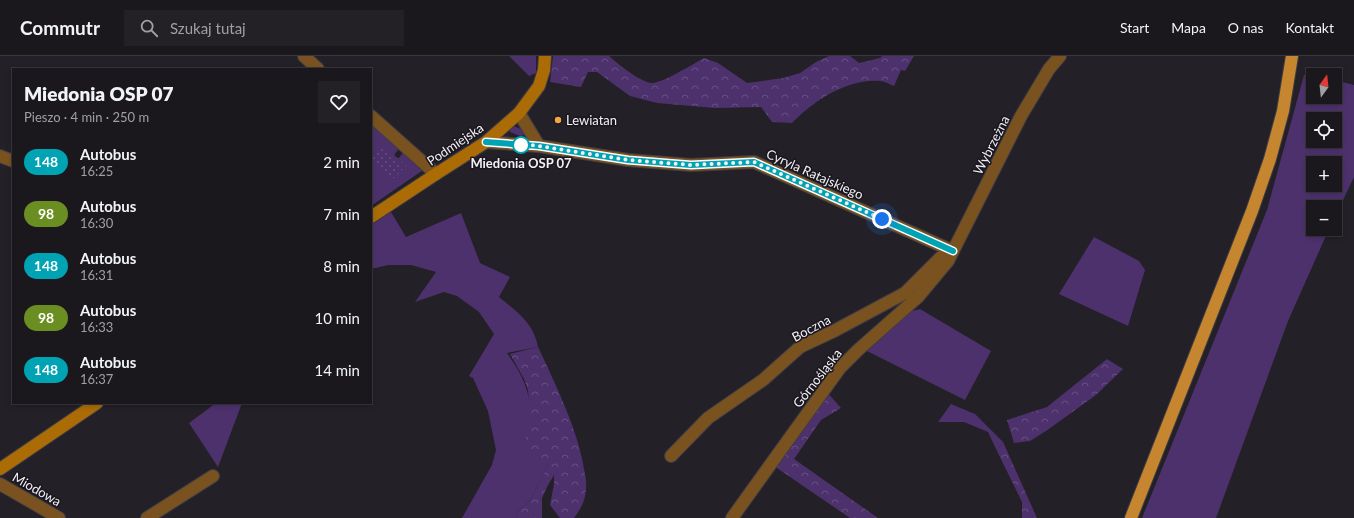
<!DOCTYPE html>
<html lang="pl">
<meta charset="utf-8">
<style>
body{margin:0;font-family:Lato,sans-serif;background:#232126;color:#f1f3f6;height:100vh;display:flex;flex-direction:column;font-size:15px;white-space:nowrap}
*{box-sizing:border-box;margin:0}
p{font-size:13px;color:#9fa0a4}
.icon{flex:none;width:22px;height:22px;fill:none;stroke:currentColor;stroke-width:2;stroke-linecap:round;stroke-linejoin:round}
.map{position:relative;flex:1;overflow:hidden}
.panel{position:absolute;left:12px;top:12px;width:360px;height:336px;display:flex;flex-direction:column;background:#1a181d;border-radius:0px;box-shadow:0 2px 6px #0003,0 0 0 1px #38373b}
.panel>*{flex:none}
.badge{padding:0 8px;border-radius:13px;font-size:14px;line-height:26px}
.needle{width:26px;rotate:15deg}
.buttons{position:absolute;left:1306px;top:12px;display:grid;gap:8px}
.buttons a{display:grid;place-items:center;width:36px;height:36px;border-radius:0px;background:#1a181d;box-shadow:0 2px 6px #0003,0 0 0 1px #38373b;font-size:20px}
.you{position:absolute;width:20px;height:20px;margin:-10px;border:3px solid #fff;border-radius:50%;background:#1a73e8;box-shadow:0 0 0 6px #1a73e833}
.map>.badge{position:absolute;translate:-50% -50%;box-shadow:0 0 0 2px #fff}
.round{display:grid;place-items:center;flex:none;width:42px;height:42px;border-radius:0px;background:#232126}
.overview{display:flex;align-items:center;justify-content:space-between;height:68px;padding:0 12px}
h1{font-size:19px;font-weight:800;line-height:30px}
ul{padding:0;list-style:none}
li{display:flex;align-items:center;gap:12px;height:52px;padding:0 12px}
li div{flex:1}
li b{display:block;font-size:15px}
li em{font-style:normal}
li .badge{min-width:44px;font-weight:700;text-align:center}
header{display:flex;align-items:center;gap:24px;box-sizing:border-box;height:56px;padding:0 20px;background:#1a181d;border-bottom:1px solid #38373b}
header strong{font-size:19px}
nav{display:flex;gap:22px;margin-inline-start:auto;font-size:14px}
.search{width:280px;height:36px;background:#232126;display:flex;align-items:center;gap:10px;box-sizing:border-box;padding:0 14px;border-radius:0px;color:#9fa0a4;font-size:15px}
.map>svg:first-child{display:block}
</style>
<header>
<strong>Commutr</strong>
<div class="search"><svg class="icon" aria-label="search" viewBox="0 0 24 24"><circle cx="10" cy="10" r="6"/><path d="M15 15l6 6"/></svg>Szukaj tutaj</div>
<nav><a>Start</a><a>Mapa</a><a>O nas</a><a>Kontakt</a></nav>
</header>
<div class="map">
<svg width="1354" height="462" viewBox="0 0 1354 462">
<defs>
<pattern id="forest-crowns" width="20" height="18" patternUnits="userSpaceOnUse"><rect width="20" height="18" fill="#4d316d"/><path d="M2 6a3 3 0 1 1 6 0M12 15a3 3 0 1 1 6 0" fill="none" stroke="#674f82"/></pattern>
<pattern id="park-dots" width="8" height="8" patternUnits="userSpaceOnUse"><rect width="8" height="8" fill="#4d316d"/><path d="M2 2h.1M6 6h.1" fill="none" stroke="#674f82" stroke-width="1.8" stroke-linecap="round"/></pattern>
</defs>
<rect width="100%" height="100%" fill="#232027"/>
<g fill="#4d316d" fill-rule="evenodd">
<polygon points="509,0 536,0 536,17 529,20"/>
<path d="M1304 19 1313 20V41H1335V24L1354 29V121L1335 161V151H1313V173H1329L1288 265 1216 462H1142L1267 154ZM1313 63H1335V85H1313ZM1313 107H1335V129H1313Z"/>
<polygon points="371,64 401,90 394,99 384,90 406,110 398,103 405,94 426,112 371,150"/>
<polygon points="513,70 524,74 524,79 520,80 510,76 509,73"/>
<path d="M391 156 406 181 461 157 480 207 510 221 499 241C516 255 534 267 538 291L507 297C522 318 532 337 530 364 530 370 527 377 525 382L548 409 531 443 517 456 516 462H462L492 409 496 394 488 355 473 322 469 320 494 278 479 256 457 240 444 236 415 246 436 216 411 209H388L371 213V169Z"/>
<polygon points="1094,181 1139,205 1145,214 1128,270 1059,238"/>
<polygon points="920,253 991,295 965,344 865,294 908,256"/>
<polygon points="216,347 242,347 218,411 189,367"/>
<polygon points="951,348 975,358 1003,386 997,395 988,376 964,366 938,366"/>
</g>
<g fill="url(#forest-crowns)">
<path d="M553 0H609C618 8 639 25 651 27 661 28 693 8 704 2L718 7 747 27 783 22 800 17 816 6 829 0H850L859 7 880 2 882 0H914L905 15 901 14 894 30C889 28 884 25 880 25 848 22 813 45 792 67L772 66 761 51 715 52 657 47 630 40 597 16H588L581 31 550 26Z"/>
<path d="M538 291C555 327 578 374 584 413 585 419 587 426 586 431 586 443 581 453 574 462H560L550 449 554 428V419L548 429 542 442V462H516L517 456 531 443 548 409 534 403 525 382 530 365 528 334 524 323 510 298Z"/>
<polygon points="1107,303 1123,313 1096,339 1046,375 1030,385 1014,387 1007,364 1047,351"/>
<polygon points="826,335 841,352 821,364 794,403 878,462 850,462 774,410"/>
<polygon points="1003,386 1037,462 1022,462 1022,446 997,395"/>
</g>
<polygon fill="url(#park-dots)" points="384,90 406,110 393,123 372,103"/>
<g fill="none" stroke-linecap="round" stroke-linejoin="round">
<defs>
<g id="street">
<polyline points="304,0 318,13"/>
<polyline points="519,57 539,90"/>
<polyline points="371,60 436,118"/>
<polyline points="486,86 539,90 628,104 691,109 754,106 953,195"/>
<polyline points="0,100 13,105"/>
<polyline points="671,400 708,362 763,324 800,291 834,275 905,237 940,202 950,196"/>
<polyline points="0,428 59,462"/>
<polyline points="147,462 213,420"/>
<polyline points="732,462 840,312 858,294 918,241 948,205 1021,60 1049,13 1060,0"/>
</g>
<g id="secondary">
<polyline points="371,161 436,118 486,86 519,57 539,30 544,14 545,0"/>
<polyline points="0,413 97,347"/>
</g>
<polyline id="primary" points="1131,462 1252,155 1270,103 1283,55 1292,0"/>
</defs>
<use href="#street" stroke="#403d44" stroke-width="14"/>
<use href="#secondary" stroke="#403d44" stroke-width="14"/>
<use href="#primary" stroke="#403d44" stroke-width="14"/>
<use href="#street" stroke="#795220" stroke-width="12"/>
<use href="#secondary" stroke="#ab6c05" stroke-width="12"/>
<use href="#primary" stroke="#c68630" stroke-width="12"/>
</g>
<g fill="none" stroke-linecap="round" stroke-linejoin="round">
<defs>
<polyline id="line" points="486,86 539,90 628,104 691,109 754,106 953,195"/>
</defs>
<use href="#line" stroke="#fff" stroke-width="9"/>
<use href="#line" stroke="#00a3b4" stroke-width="6"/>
<polyline stroke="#f3f1f6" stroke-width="4" stroke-dasharray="0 7.2" points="521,89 520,88 539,90 628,104 691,109 754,106 882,163"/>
</g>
<circle fill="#f2a541" stroke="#1a171e" stroke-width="1.5" cx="558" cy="64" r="4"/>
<circle fill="#fff" stroke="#00a3b4" stroke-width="2" cx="521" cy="89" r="8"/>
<g text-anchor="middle" stroke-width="3" stroke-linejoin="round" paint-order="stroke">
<g font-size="13" fill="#f3f1f6" stroke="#1a171e" text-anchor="start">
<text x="566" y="69">Lewiatan</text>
</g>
<g font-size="13" fill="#f3f1f6" stroke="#1a171e">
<text transform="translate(455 88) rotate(-34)" y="5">Podmiejska</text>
<text transform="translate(991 89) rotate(-63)" y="5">Wybrzeżna</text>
<text transform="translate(815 118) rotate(24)" y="5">Cyryla Ratajskiego</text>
<text transform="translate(811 272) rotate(-28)" y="5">Boczna</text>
<text transform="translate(817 322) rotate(-52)" y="5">Górnośląska</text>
<text transform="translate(37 433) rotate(30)" y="5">Miodowa</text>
</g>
<g font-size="13" font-weight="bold" fill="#f3f1f6" stroke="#1a171e">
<text x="521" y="112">Miedonia OSP 07</text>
</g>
</g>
</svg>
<div class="buttons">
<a><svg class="needle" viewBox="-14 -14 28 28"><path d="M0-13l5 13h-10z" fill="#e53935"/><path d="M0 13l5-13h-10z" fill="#9fa0a4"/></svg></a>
<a><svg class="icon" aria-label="locate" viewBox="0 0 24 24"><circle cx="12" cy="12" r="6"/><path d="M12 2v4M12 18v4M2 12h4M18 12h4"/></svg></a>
<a>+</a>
<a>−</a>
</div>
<div class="you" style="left:882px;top:163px"></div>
<section class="panel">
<div class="overview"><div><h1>Miedonia OSP 07</h1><p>Pieszo · 4 min · 250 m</p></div><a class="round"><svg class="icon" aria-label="heart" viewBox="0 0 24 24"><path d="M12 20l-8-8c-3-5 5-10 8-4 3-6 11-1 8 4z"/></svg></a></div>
<ul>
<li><span class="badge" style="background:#00a3b4;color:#fff">148</span><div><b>Autobus</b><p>16:25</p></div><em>2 min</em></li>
<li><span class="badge" style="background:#6b8e23;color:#fff">98</span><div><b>Autobus</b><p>16:30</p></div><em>7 min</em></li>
<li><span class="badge" style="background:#00a3b4;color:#fff">148</span><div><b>Autobus</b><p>16:31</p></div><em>8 min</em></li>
<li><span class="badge" style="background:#6b8e23;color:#fff">98</span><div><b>Autobus</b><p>16:33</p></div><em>10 min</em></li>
<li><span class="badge" style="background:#00a3b4;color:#fff">148</span><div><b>Autobus</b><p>16:37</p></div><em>14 min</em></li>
</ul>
</section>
</div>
